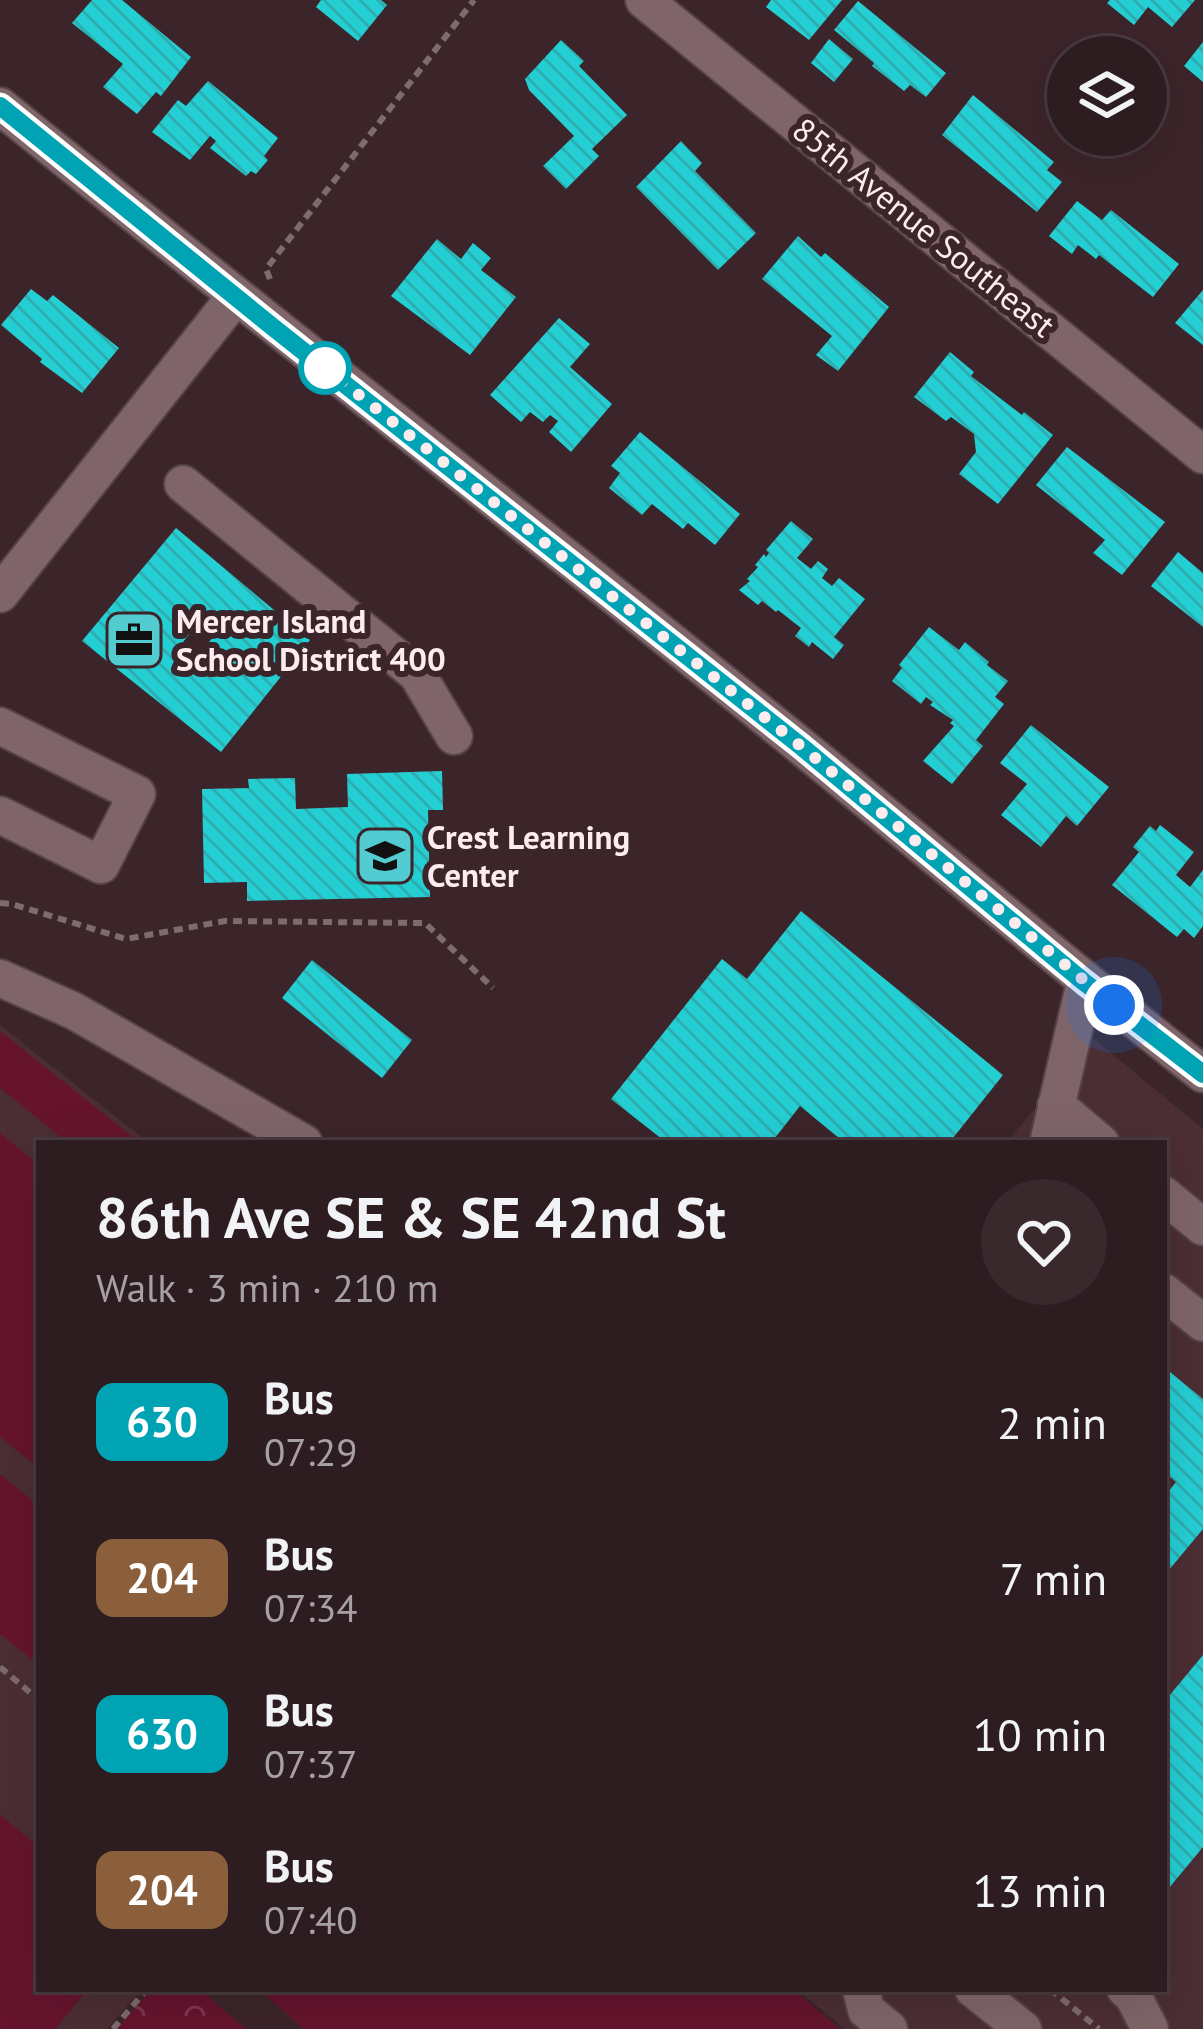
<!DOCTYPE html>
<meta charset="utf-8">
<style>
body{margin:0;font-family:"PT Sans",sans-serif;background:#39292d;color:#f1f3f6;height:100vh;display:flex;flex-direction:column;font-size:45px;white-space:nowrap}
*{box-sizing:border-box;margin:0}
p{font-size:39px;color:#a7a1a5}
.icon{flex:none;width:66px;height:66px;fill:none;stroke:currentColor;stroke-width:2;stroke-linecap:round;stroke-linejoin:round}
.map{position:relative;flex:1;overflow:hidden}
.details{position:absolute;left:36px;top:1140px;width:1131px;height:852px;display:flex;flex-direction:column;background:#2d1c20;border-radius:0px;box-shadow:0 12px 48px #0002,0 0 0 3px #483a3e}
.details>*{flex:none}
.badge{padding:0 24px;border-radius:18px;font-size:42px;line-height:78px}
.fabs{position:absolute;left:1047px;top:36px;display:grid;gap:24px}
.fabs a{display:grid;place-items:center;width:120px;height:120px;border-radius:50%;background:#2d1c20;box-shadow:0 12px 48px #0002,0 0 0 3px #483a3e;font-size:60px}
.you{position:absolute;width:60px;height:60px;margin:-30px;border:9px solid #fff;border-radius:50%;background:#1a73e8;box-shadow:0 0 0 18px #1a73e833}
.map>.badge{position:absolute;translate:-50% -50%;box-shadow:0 0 0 6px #fff}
.round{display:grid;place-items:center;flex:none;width:126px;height:126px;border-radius:63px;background:#39292d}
.headline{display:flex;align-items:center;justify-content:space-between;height:204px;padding:0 60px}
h1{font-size:57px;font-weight:600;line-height:90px}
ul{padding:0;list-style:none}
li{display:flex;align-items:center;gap:36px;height:156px;padding:0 60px}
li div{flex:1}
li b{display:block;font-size:45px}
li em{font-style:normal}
li .badge{min-width:132px;font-weight:700;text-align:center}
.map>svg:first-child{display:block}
</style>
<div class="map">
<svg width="1203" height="2029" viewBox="0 0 1203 2029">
<defs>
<pattern id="park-crowns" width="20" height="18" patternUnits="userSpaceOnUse" patternTransform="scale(3)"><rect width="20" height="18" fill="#66142e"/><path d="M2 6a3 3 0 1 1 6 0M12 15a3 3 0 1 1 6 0" fill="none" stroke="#7d364d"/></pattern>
<pattern id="building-back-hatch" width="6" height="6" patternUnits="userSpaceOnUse" patternTransform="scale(3)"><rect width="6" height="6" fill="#24cfd4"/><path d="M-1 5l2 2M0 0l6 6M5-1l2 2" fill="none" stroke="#2eadb1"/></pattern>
</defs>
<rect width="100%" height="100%" fill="#3c252a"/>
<g fill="#4b2e34">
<polygon points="0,1025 149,1143 39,1143 39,1989 142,1989 107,2029 0,2029"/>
<polygon points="1093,1038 1203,1129 1203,2029 845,2029 796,1989 1164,1989 1164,1143 1006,1143"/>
</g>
<g fill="#66142e">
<polygon points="0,1031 140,1143 68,1143 0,1088"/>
<polygon points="0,1133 39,1165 39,1468 0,1437"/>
<polygon points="0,1474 39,1506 39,1665 0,1634"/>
<polygon points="0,1815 39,1847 39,1989 88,1989 55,2029 0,2029"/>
<polygon points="259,1989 793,1989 840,2029 303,2029"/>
</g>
<polygon fill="url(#park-crowns)" points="152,1989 199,1989 246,2029 117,2029"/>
<g fill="url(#building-back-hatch)" fill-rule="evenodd">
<polygon points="92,0 122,0 191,57 161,96 156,92 137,114 103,87 123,64 72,23"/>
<polygon points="321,0 381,0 387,5 358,41 316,7"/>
<polygon points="771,0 842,0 809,40 766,7"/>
<polygon points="1110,0 1195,0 1172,27 1148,7 1134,25 1107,3"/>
<polygon points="858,1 946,73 926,97 910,85 904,91 872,66 874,63 834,30"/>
<polygon points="829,39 853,59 834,82 811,63"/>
<polygon points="561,40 584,61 579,66 627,115 592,149 599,156 566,189 543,166 574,136 529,90 525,79"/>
<polygon points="1203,42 1203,82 1184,66"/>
<polygon points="208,81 278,138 264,156 268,160 256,174 251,171 246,176 210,148 216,141 210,136 190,160 152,132 178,100 186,106"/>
<polygon points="973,95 1054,162 1047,170 1062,182 1037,212 942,135"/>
<polygon points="681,141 702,163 695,171 756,233 718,270 636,187"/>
<polygon points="1077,201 1102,220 1111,210 1179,264 1153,297 1099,255 1096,259 1078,245 1072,254 1049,236"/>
<polygon points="798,236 821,257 825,253 889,307 838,371 816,355 832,336 762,279"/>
<polygon points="437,239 461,259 473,243 491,258 481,270 516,297 470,355 391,296"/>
<polygon points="31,289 47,301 53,295 119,348 82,393 40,362 42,359 1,325"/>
<polygon points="1203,290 1203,345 1175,323"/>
<polygon points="559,318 590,344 570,367 612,404 571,452 549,432 558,421 550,415 543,422 530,412 521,422 490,395"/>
<polygon points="950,352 974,372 971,376 1022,415 1024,412 1053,435 998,504 959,474 976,452 974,434 951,417 946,421 914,397"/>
<polygon points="640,432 740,514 715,545 688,523 683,529 652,504 642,515 609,488 620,473 611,466"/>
<polygon points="1067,447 1165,522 1122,575 1093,553 1105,540 1036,485"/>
<polygon points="791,521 813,539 797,558 811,569 818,561 828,569 822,578 832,586 839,578 865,599 834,637 844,645 833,659 812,642 809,647 795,636 801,628 778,610 776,612 762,601 758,605 739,590 750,581 747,579 758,567 755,565 764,554 766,557 769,553 766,550"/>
<path d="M176 528 310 640 221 752 82 641ZM197 625 213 637 199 654 183 642Z"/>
<polygon points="1178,552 1203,573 1203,627 1151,586"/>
<polygon points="929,627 959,650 965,642 989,662 987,665 1008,681 995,697 1004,704 976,740 983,746 952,784 923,761 954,726 950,723 953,720 930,705 933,702 926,697 921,704 892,681 902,668 899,665"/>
<polygon points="1031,725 1109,787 1077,826 1066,816 1041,847 1001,815 1027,784 1000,763"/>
<polygon points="442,771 443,810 428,810 430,897 247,901 247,882 204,883 202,789 249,788 248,779 295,778 296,809 348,807 347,774"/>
<polygon points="1160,825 1194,852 1176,875 1190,887 1203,870 1203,926 1194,938 1184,929 1177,937 1112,885 1139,852 1133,847 1150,826 1156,831"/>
<polygon points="801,911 1003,1075 949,1143 845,1143 800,1106 771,1143 667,1143 611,1099 722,959 747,979"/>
<polygon points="312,960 412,1040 382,1078 282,998"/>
<polygon points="1170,1372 1203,1399 1203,1529 1164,1576 1164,1497 1176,1482 1164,1472 1164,1379"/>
<polygon points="1203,1655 1203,1847 1164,1894 1164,1702"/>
</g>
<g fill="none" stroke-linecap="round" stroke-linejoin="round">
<defs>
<g id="minor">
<polyline points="644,0 1203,455"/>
<path d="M0 106C266 322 537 531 802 747 936 856 1067 968 1203 1074"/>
<polyline points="183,484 417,674 454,736"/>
<polyline points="0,594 235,297"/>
<polyline points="0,726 137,794 101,865 0,815"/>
<polyline points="0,978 74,1011 304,1143"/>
<polyline points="1056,1105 1101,1143"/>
<polyline points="1048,1143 1085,982"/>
<polyline points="1164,1195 1203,1227"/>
<polyline points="1164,1292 1203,1323"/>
<polyline points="861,1989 866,2010 889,2029"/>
<polyline points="973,1989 1023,2029"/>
<polyline points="1125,1989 1133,1996 1150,2029"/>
</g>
</defs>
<use href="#minor" stroke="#564347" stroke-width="40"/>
<g stroke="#7f6b6f" stroke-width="6" stroke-dasharray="9 6" stroke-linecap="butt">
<polyline points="270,279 266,269 474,0"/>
<polyline points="0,903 12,904 126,939 225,921 425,923 493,988"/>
<polyline points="0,1667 39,1700"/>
<polyline points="1050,1989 1099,2029"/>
<polyline points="113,2029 147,1989"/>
</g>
<use href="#minor" stroke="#7f6569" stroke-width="36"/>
</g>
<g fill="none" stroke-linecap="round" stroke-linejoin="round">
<defs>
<polyline id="line" points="0,106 274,328 802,747 1084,982 1203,1074"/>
</defs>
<use href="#line" stroke="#fff" stroke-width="27"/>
<use href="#line" stroke="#00a3b4" stroke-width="18"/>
<polyline stroke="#fcecef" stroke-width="12" stroke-dasharray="0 21.6" points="325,368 802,747 1114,1005"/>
</g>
<defs>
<symbol id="office-square" viewBox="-11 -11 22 22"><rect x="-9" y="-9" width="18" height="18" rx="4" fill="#52ccd0" stroke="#3c252a"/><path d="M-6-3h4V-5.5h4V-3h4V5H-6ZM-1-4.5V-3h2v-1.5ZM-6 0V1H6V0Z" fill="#111"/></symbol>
<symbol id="school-square" viewBox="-11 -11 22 22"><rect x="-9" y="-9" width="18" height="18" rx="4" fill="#52ccd0" stroke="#3c252a"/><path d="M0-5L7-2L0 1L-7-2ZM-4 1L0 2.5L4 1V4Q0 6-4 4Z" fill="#111"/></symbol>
</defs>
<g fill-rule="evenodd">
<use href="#office-square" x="101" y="607" width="66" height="66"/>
<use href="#school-square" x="352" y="823" width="66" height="66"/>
</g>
<circle fill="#fff" stroke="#00a3b4" stroke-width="6" cx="325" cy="368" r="24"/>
<g text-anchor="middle" stroke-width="12" stroke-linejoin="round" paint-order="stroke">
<g font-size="33" fill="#fcecef" stroke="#3c252a">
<text transform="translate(924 227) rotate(39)" y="12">85th Avenue Southeast</text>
</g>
<g font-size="33" font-weight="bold" fill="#fcecef" stroke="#3c252a" text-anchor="start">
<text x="176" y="633">Mercer Island<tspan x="176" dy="38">School District 400</tspan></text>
<text x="427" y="849">Crest Learning<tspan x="427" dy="38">Center</tspan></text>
</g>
</g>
</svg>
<div class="fabs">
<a><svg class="icon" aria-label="layers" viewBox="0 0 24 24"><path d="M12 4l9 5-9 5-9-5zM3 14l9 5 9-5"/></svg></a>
</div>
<div class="you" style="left:1114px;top:1005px"></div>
<section class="details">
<div class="headline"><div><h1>86th Ave SE &amp; SE 42nd St</h1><p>Walk · 3 min · 210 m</p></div><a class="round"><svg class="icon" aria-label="heart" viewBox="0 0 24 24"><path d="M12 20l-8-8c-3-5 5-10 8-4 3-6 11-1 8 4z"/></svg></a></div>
<ul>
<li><span class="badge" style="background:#00a3b4;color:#fff">630</span><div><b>Bus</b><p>07:29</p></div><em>2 min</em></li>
<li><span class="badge" style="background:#8b5e3c;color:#fff">204</span><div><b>Bus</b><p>07:34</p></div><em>7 min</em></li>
<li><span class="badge" style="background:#00a3b4;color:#fff">630</span><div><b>Bus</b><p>07:37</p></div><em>10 min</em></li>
<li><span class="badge" style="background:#8b5e3c;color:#fff">204</span><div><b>Bus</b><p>07:40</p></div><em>13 min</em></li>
</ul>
</section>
</div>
